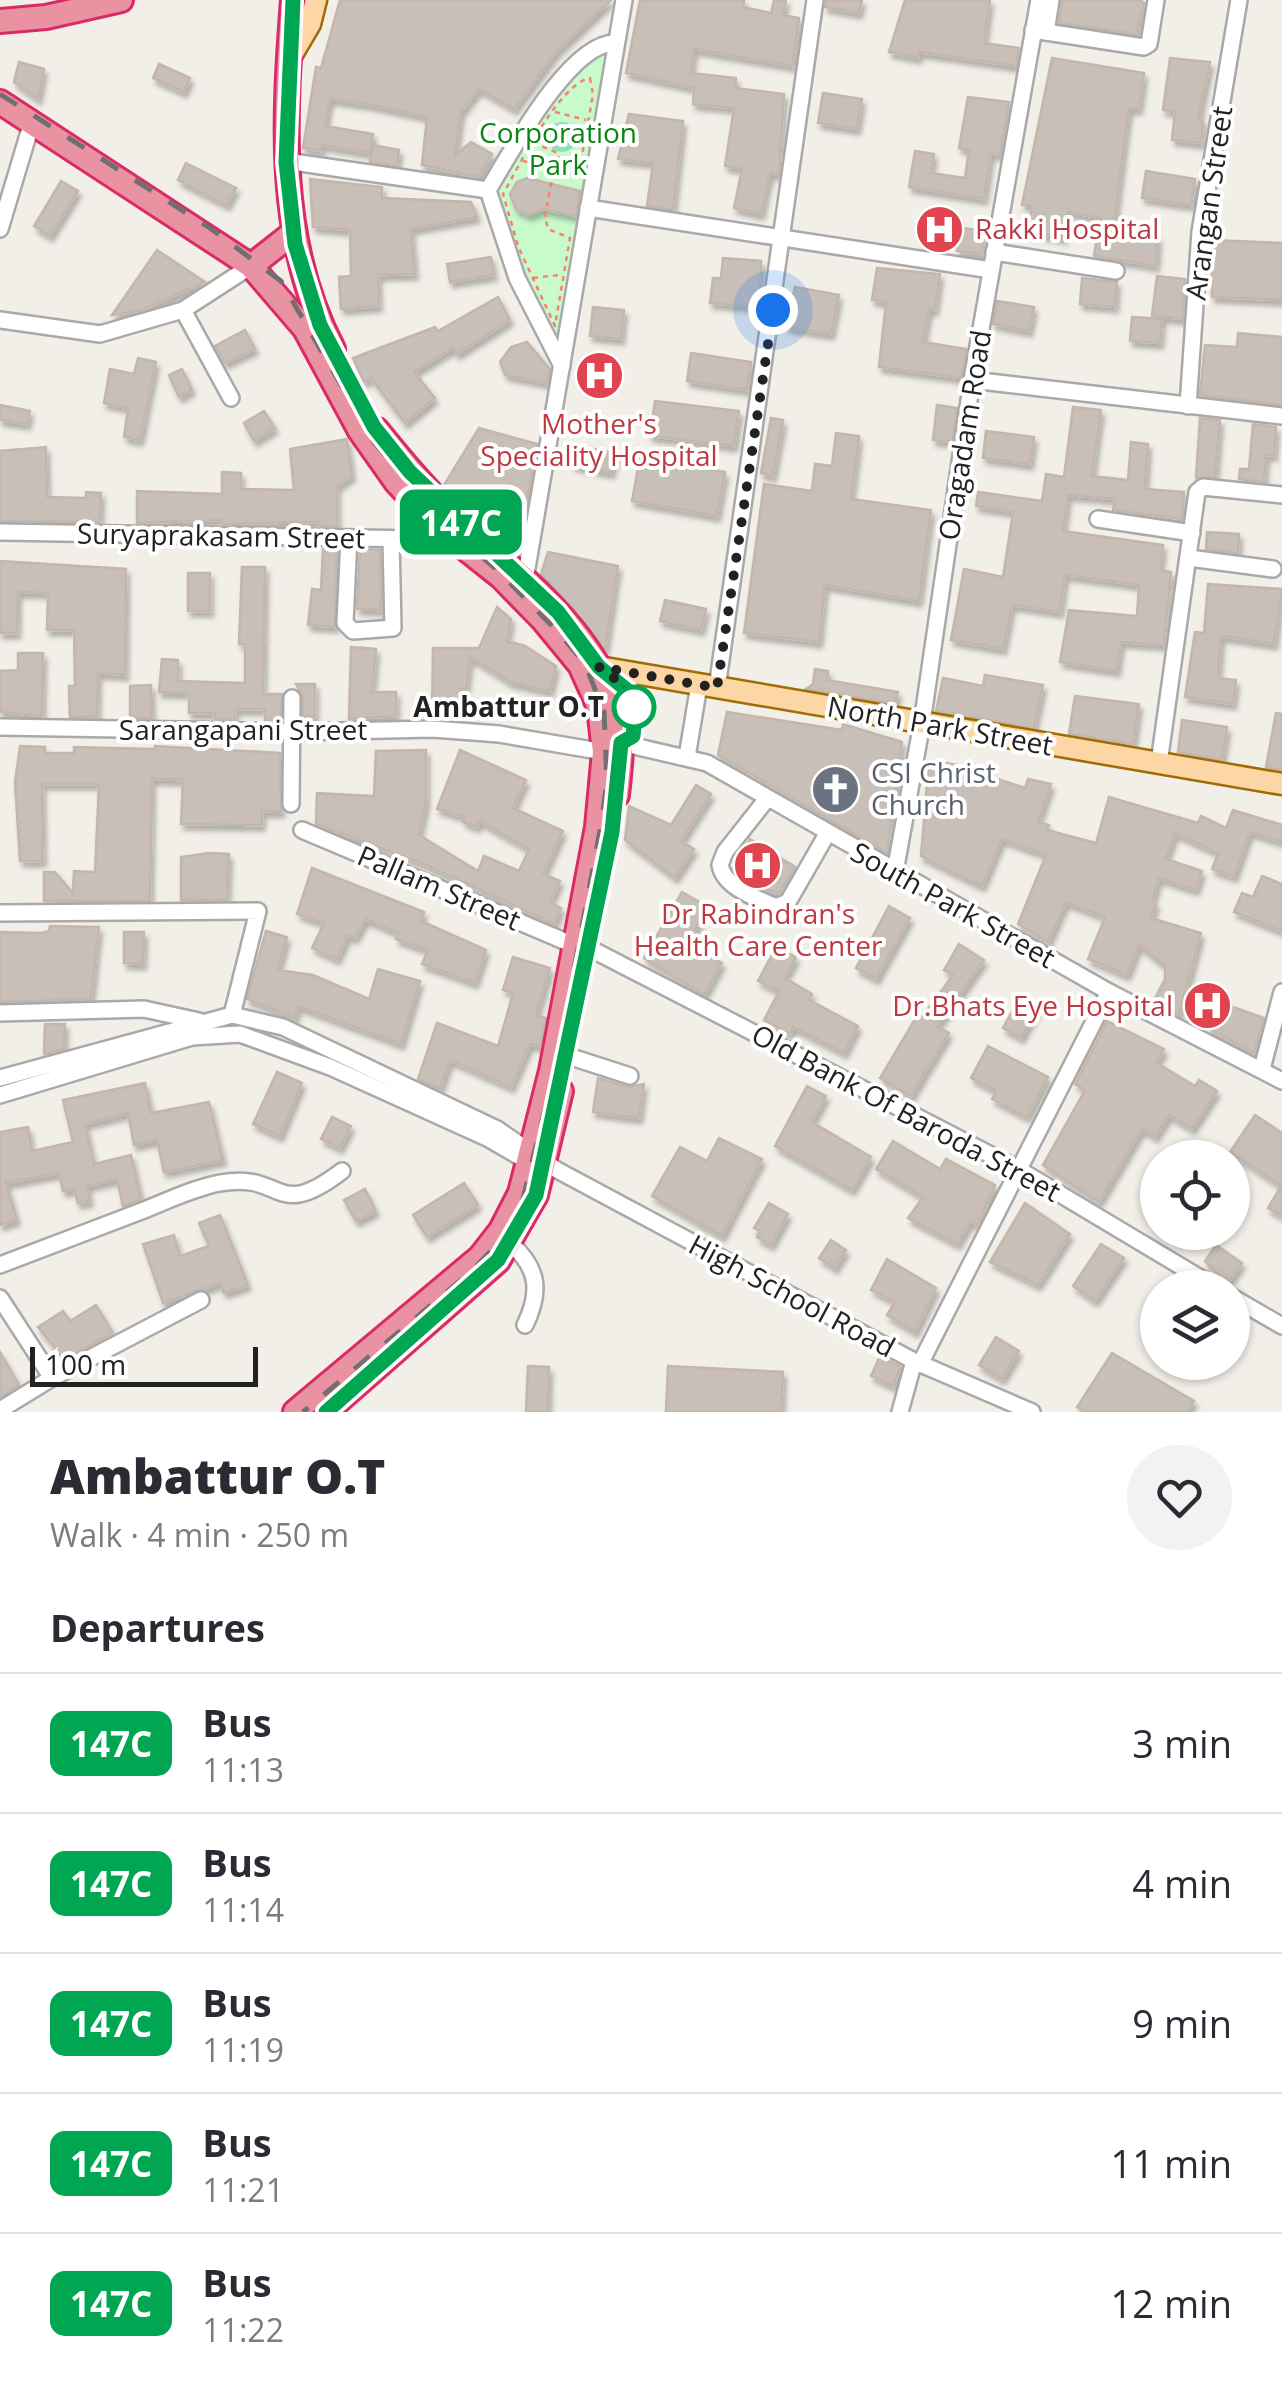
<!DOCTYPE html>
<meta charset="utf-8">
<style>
body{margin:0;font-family:"Open Sans",sans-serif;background:#f2f2f3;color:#2b2b33;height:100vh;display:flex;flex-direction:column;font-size:38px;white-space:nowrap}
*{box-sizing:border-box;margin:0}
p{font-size:32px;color:#7c7c81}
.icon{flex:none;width:55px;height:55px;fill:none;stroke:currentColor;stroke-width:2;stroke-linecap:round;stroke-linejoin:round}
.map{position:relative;height:1412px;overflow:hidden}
.panel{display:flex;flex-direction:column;background:#fff;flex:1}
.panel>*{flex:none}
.badge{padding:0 20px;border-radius:15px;font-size:35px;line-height:65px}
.controls{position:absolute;left:1140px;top:1140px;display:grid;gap:20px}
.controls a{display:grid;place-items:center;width:110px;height:110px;border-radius:50%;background:#fff;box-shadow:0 2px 8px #0004;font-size:50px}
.scale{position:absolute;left:30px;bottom:25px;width:228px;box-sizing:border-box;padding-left:10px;border:5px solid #222;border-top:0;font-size:28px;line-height:35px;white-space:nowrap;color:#222;-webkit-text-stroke:8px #fff;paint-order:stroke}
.you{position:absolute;width:50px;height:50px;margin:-25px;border:8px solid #fff;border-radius:50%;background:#1a73e8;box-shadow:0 0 0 15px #1a73e833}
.map>.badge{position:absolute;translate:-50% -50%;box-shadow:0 0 0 5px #fff}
h2{padding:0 50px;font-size:38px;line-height:90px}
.round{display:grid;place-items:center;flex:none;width:105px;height:105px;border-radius:52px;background:#f2f2f3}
.overview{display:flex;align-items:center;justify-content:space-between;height:170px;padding:0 50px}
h1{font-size:48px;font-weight:800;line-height:75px}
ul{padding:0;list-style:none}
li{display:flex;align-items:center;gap:30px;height:140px;padding:0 50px;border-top:2px solid #e1e1e2}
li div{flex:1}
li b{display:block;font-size:38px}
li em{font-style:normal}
li .badge{min-width:110px;font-weight:700;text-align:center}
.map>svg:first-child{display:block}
</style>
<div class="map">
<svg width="1282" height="1412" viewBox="0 0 1282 1412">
<defs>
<filter id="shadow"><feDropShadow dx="3" dy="5.5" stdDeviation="2.5" flood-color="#0004"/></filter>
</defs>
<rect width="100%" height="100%" fill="#f2efe9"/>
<path fill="#c8facc" d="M602 49 609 55 586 192 551 186 547 209 581 217 558 350 521 276 495 188C524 139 553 80 602 49Z"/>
<circle fill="#88e0be" cx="562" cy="137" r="15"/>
<g fill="#c7bfb8" stroke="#c4b6ab" stroke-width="2.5" filter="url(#shadow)">
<polygon points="340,0 611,0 556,52 514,109 479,89 461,112 455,155 471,142 492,154 478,177 422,165 427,117 372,105 330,99 325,126 373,134 370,153 322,145 321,151 303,148 316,67 321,68"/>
<polygon points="640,0 744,0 743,7 771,13 774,0 786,0 783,15 799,18 792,66 694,49 691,73 736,78 735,88 784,94 779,175 770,173 761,214 734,208 742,169 725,166 734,108 693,104 694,88 626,73"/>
<polygon points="826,0 862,0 859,13 825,7"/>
<polygon points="905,0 990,0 984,43 1019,48 1016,66 919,52 918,58 889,52"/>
<polygon points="1062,0 1140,0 1144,3 1136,34 1059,23"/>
<polygon points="1052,58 1144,73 1139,109 1129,108 1114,223 1123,225 1121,233 1158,237 1156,266 1094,256 1100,218 1068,212 1064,238 1027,232 1032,206 1022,205"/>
<polygon points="1170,58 1210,62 1198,120 1203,120 1201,143 1172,140 1175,112 1163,110"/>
<polygon points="19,62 44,69 38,99 14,82"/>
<polygon points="159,64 190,78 184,92 153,78"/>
<polygon points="823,93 862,99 857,129 818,123"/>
<polygon points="968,97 1009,102 1000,155 991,153 984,199 909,187 915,151 934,154 931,173 965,178 969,150 959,148"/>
<polygon points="629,114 683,121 673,210 647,206 653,163 618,159"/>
<polygon points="373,145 399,150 397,166 370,162"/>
<polygon points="186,163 236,188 227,205 178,180"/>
<polygon points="1146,171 1195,179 1191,205 1142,198"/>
<polygon points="527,178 580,191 576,216 544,209 528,215 516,209 510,194 517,182"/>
<polygon points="310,179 382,187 382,198 471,202 477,217 411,229 415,274 378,275 379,306 341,309 339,277 351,276 350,230 313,227"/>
<polygon points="61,181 78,191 50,236 34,226"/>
<polygon points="963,228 984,231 982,254 957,251"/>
<polygon points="1211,240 1282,243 1282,300 1212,297"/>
<polygon points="157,250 205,282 142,310 112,315"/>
<polygon points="491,257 494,275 450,282 447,264"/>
<polygon points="723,258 761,261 760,307 710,303 713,278 721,278"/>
<polygon points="877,268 940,274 935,310 929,309 923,342 966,349 961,378 879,367 886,302 872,300"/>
<polygon points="1157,276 1185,279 1183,319 1152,316"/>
<polygon points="1082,278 1117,282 1115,307 1080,304"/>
<polygon points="795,287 839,295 831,334 786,327"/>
<polygon points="498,297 510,320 457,354 453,348 414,372 435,398 405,423 371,378 364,382 353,358 435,327 438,331"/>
<polygon points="997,301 1034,307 1029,331 993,324"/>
<polygon points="593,307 624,310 621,339 590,336"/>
<polygon points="1132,317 1162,319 1160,343 1130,341"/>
<polygon points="245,330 255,349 225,363 215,346"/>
<polygon points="1238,333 1282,337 1282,405 1200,395 1205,345 1237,347"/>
<polygon points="527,342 550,369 547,383 505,375 500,362 511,347"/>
<polygon points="691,353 751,362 747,390 687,381"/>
<polygon points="138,358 156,362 140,440 124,437 128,408 104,403 110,369 134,374"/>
<polygon points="182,369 192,390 179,397 169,375"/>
<polygon points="655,401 739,411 734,446 650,436"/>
<polygon points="0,405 30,411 27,424 0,420"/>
<polygon points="937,405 957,408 952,442 933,440"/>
<polygon points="1073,407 1101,410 1092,476 1128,480 1131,442 1148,444 1145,489 1184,492 1182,519 1113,510 1115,499 1068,495 1063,531 1163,545 1160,570 1171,572 1164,645 1121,642 1117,671 1060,662 1069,610 1137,616 1139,585 1065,575 1060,612 1012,605 1003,649 951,640 964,569 1003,577 1013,512 976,506 978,492 1042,501 1046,474 1064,477"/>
<polygon points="264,411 275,428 254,441 244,423"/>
<polygon points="771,418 783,420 773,476 761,473"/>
<polygon points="1200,418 1220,420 1215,477 1196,478"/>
<polygon points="1253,424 1276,427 1274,455 1266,455 1264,482 1239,479 1240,469 1249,469"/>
<polygon points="479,428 537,444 518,553 444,485"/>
<polygon points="986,431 1034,437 1030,464 983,458"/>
<polygon points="836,433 859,436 851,499 931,510 919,601 825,585 819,642 744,633 764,484 812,491 815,464 832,466"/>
<polygon points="347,439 352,476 337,486 337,526 319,526 319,522 221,524 222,520 137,523 137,491 222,494 222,472 241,473 241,489 294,490 290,449"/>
<polygon points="577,446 616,453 611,473 573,465"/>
<polygon points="46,447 47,497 86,498 86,492 101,493 100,522 0,521 0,451"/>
<polygon points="640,457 725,472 717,516 632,501"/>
<polygon points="1207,532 1239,534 1238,553 1206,549"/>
<polygon points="323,549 337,549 335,627 308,625 312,589 321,590"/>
<polygon points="360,549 380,550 381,610 357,609"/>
<polygon points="548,552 618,566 605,650 541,574"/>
<polygon points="0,561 126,569 125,675 98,673 97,717 70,717 69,686 75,686 74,630 47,630 48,593 18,592 17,633 0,633"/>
<polygon points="242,567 265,567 263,694 282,694 281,721 265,720 265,709 235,709 235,720 215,719 215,713 189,713 189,693 159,692 162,659 178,660 178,681 245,683 245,644 239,644"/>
<rect x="188" y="573" width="22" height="38"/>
<polygon points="1208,584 1282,589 1274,644 1221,636 1218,678 1236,680 1233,704 1185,697 1195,632 1204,633"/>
<polygon points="665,600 706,609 701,630 660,621"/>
<polygon points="497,607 511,619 507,641 525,646 556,666 550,691 510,682 470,657 466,689 461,689 459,720 432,718 433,648 479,648"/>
<polygon points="351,647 376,649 372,692 396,692 396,716 349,719"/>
<polygon points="18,653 43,653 42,716 0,712 0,671 18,670"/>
<polygon points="815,669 828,671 827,680 898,692 895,704 806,689 813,684"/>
<polygon points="985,675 1043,685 1034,728 936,711 943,678 983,686"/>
<polygon points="296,684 315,684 315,717 303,717 303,697"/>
<polygon points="151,685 152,718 130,718 130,686"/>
<polygon points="1075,696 1139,704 1133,744 1069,734"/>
<polygon points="727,712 842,730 843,724 902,742 887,853 718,755"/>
<polygon points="1276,713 1282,714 1282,770 1266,767"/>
<polygon points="1182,720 1227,727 1222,760 1178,752"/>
<polygon points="20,746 45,747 45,753 74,753 74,747 155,749 155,746 280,753 281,812 262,811 262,825 181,824 183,780 152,779 150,901 44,901 44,872 55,872 73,893 74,871 95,872 99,784 42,784 43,861 20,861 15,782"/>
<polygon points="426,750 426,801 419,835 478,871 484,856 519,871 529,849 479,821 477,827 463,822 465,817 437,809 460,750 526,780 513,808 563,831 543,874 560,881 550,902 561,908 554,924 424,864 316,824 317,793 374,796 376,751"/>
<polygon points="929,760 990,771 988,776 1025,788 1028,779 1051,784 1038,822 1049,825 1047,830 1096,843 1109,797 1198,823 1201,816 1226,828 1233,810 1282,825 1282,842 1250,832 1234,877 1212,869 1218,853 1175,833 1166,859 1202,871 1196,890 1159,878 1152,902 1156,904 1151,918 1201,933 1179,1015 1153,1002 1165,979 1165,966 1139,945 1127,975 1088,959 1105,917 1066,902 1048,942 1018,924 1046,855 1002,839 982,886 921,856"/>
<polygon points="696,785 711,794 681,841 694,849 675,878 625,840 629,806 671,825"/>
<polygon points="750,839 795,867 780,893 766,890 733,868"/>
<polygon points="209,853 229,854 227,900 181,900 181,857"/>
<polygon points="312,868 424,912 421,921 486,950 475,983 422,964 428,950 396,939 398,933 366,919 355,938 348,935 337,959 312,948 324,923 297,914"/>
<polygon points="1262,876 1282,884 1282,931 1234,912 1242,893 1253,897"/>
<polygon points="682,892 708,907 687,944 722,963 704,995 644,958"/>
<polygon points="889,906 910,918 876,979 856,968"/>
<polygon points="50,926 99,927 91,999 0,1002 0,932 41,933 49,931"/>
<polygon points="266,931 287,937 278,970 313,975 369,999 378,969 420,981 401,1044 298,1006 295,1018 247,999"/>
<polygon points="124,932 144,932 143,964 124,963"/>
<polygon points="959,944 984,960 937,1026 949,1033 911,1096 880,1078 918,1014 922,1017 953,975 944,970"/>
<polygon points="776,947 796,957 785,978 812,994 809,1000 858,1026 844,1053 793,1027 790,1034 764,1020 779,991 758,981"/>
<polygon points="513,957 550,968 536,1015 546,1018 540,1046 530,1044 511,1087 450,1060 440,1089 418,1079 437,1023 498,1046 513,993 503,990"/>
<polygon points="1020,997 1038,1007 1021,1038 1003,1028"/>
<polygon points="1219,1002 1264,1018 1254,1053 1208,1028"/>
<polygon points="1107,1021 1164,1049 1157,1063 1195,1086 1199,1080 1217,1091 1192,1129 1169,1115 1155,1137 1142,1129 1099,1202 1043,1165 1085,1090 1075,1084"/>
<polygon points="45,1024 65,1024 64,1049 44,1054"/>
<polygon points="988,1046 1048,1077 1027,1117 992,1099 996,1091 971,1078"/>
<polygon points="277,1072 302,1083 280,1136 253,1124"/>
<polygon points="598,1078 628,1087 644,1084 639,1118 593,1112"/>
<polygon points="145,1083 151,1113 209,1102 223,1160 164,1172 157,1140 134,1145 128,1113 85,1124 94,1164 131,1155 141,1199 123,1206 117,1179 87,1186 90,1201 78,1203 74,1189 63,1191 59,1173 6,1183 17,1220 0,1225 0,1132 28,1127 32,1151 73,1142 63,1100"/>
<polygon points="807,1086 826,1096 812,1122 871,1157 852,1190 775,1146"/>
<polygon points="1255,1115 1282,1133 1282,1216 1268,1208 1281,1186 1230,1152"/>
<polygon points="332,1117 351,1126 340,1148 321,1139"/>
<polygon points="719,1138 762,1159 722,1236 652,1196 680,1147 707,1161"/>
<polygon points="893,1141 940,1169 946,1159 995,1185 977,1225 971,1221 957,1244 908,1218 923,1197 876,1169"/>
<polygon points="464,1183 478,1205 427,1237 413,1215"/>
<polygon points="365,1189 376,1211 356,1221 344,1200"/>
<polygon points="769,1203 788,1214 771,1245 757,1237 760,1231 754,1228"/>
<polygon points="1025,1203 1070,1234 1038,1285 990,1262"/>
<polygon points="220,1215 248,1285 224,1293 220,1283 163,1303 143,1244 174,1235 180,1256 209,1246 199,1223"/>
<polygon points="831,1240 846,1250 835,1268 819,1258"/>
<polygon points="1101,1244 1124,1258 1095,1301 1073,1286"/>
<polygon points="1216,1245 1242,1263 1227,1284 1205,1261"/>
<polygon points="887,1259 936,1288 915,1332 887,1315 895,1302 871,1290"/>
<polygon points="96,1305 113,1333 64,1359 38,1327 63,1311 70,1321"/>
<polygon points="996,1337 1019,1351 1002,1379 979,1365"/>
<polygon points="0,1352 19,1385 0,1397"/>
<polygon points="1112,1353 1194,1401 1188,1412 1085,1412 1077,1407"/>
<polygon points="880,1356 901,1367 893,1386 871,1376"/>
<polygon points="528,1366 549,1367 548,1412 526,1412"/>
<polygon points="668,1366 783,1372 781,1412 666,1412"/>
</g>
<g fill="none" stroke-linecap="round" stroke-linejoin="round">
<defs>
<g id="minor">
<polyline points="1033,30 1144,47 1149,44 1156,0"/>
<polyline points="1046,32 1051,0"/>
<polyline points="286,161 488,190"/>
<polyline points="588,208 991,270"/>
<polyline points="0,229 32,122"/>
<polyline points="994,252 1116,271"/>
<polyline points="183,310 231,398"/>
<polyline points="0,320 100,334 183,310 251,266"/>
<path d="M562 366 517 278 488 190C510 154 570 41 616 43"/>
<polyline points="972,380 1282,416"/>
<polyline points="1188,406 1200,232 1239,0"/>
<polyline points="1098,519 1192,533"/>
<polyline points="0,532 418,539 438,527"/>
<polyline points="349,538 345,623 353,631 393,628 391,539"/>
<polyline points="1189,558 1273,569"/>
<polyline points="525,580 624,0"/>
<polyline points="601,669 632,696 633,736 621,743"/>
<polyline points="717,688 815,0"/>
<polyline points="0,727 294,732 433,729 499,734 604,752"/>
<polyline points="621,743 707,763 1109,992 1282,1081"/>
<polyline points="687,757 699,685"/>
<polyline points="1159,763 1197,492 1203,487 1282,495"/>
<path d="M766 800 725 852 720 865C724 888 757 898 776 907L788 902 827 834"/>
<polyline points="291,804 292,698"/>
<polyline points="302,830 576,946"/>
<polyline points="895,872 922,723 972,380 1039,0"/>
<polyline points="0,913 258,911 232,1015"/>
<polyline points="589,948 1018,1169 1217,1288"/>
<polyline points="0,1013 144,1009 199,1021"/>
<polyline points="568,1056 630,1076"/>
<polyline points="1262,1069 1282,992"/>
<polyline points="0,1078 232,1015 283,1027 497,1129 557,1170 914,1361 1032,1412"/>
<polyline points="0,1095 192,1037 240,1034 330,1067 489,1139 534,1165"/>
<path d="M510 1243C539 1268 541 1292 525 1325"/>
<path d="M0 1265C46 1247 93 1230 139 1212 165 1202 193 1188 220 1183 285 1171 274 1223 342 1171"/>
<polyline points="1232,1297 1282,1326"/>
<polyline points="0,1298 52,1378 0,1410"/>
<polyline points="920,1364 1109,992"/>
<polyline points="52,1378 201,1300"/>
<polyline points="900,1412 914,1361"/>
</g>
<g id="major">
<polyline points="290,58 310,24 316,0"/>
<polyline points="599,667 1282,784"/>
</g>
<g id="highway">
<path d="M293 0C284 118 276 241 333 349"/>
<polyline points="0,21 46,17 121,0"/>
<polyline points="0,102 251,266 305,329 360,431 396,482 438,527 501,577 543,620 580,665 599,707 604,752 597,827 551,1071 520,1193 501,1230 480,1257 295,1412"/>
<polyline points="251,266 293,233"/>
<path d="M377 430C401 460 425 489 453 515 514 572 587 623 616 704 625 731 620 767 617 795"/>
<polyline points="326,1412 498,1261 536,1195 561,1091"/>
</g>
</defs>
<use href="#minor" stroke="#a9a9a9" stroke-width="20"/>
<use href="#major" stroke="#a06b00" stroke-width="25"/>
<use href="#highway" stroke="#dc2a67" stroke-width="28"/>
<g stroke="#fa8072" stroke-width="2.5" stroke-dasharray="5 5" stroke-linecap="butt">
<path d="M590 78 593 95 580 166 554 168 545 217 548 229 570 238 555 326 518 246 503 194C519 166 559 84 590 78Z"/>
<polyline points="555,112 586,120"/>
<polyline points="533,143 558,153 558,166"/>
<polyline points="523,161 553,169"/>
<polyline points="533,278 559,275"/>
</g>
<use href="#minor" stroke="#fff" stroke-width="15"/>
<use href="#major" stroke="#fcd6a4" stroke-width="20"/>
<use href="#highway" stroke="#e892a2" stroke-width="22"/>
<polyline stroke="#707070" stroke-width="5" stroke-dasharray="20 20" stroke-linecap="butt" points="0,94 210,228 281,281 374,442 449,529 495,568 560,634 585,664 604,712 607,782 600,831 557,1060 522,1203 500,1241 473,1270 303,1412"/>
</g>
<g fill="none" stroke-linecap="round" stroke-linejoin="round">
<defs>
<polyline id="line" points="293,0 286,162 295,244 320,325 374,427 410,472 558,612 599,667 628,691 635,717 633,736 621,743 612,832 536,1195 498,1260 326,1412"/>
</defs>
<use href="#line" stroke="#fff" stroke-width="22"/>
<use href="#line" stroke="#00a651" stroke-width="15"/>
<polyline stroke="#222" stroke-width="10" stroke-dasharray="0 18" points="634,707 622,684 599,667 717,688 773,310"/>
</g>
<defs>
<symbol id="hospital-disc" viewBox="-11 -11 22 22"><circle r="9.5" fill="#e0444e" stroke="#fff"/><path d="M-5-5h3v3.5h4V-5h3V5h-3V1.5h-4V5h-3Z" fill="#fff"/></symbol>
<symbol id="church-disc" viewBox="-11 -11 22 22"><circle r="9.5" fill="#6b7280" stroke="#fff"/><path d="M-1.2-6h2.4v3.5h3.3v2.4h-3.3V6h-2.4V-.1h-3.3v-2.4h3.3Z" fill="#fff"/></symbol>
</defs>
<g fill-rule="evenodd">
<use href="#hospital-disc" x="912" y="202" width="55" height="55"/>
<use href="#hospital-disc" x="572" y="348" width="55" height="55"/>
<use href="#church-disc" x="808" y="762" width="55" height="55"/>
<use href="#hospital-disc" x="730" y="838" width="55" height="55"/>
<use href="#hospital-disc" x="1180" y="978" width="55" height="55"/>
</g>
<circle fill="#fff" stroke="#00a651" stroke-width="5" cx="634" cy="707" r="20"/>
<g text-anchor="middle" stroke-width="8" stroke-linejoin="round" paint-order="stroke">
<g font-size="28" fill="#0c8416" stroke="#fff">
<text x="558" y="143">Corporation<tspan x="558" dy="32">Park</tspan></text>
</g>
<g font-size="28" fill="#222" stroke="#fff">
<text transform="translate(1209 203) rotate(-82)" y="10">Arangan Street</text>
<text transform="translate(965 435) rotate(-81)" y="10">Oragadam Road</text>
<text transform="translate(221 536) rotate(1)" y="10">Suryaprakasam Street</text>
<text transform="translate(940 726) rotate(10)" y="10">North Park Street</text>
<text x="243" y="740">Sarangapani Street</text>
<text transform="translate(439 888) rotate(23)" y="10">Pallam Street</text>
<text transform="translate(953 905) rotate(29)" y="10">South Park Street</text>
<text transform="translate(906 1113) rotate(28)" y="10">Old Bank Of Baroda Street</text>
<text transform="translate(792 1296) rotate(28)" y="10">High School Road</text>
</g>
<g font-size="28" fill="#be3a42" stroke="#fff">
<text x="975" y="239" text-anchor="start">Rakki Hospital</text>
<text x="599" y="434">Mother's<tspan x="599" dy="32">Speciality Hospital</tspan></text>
<text x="758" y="924">Dr Rabindran's<tspan x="758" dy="32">Health Care Center</tspan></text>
<text x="1173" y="1016" text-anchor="end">Dr.Bhats Eye Hospital</text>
</g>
<g font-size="28" font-weight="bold" fill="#222" stroke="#fff" text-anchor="end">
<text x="604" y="717">Ambattur O.T</text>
</g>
<g font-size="28" fill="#5b616d" stroke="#fff" text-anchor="start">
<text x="871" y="783">CSI Christ<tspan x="871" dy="32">Church</tspan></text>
</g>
</g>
</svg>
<div class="controls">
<a><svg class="icon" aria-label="locate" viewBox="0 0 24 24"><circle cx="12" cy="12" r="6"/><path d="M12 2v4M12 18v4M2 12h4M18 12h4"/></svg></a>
<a><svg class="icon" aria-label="layers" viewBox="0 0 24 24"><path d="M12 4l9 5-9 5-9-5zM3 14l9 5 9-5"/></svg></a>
</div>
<div class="scale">100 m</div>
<div class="you" style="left:773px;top:310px"></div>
<b class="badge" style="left:461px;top:522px;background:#00a651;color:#fff">147C</b>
</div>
<section class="panel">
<div class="overview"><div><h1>Ambattur O.T</h1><p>Walk · 4 min · 250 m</p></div><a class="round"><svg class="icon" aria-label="heart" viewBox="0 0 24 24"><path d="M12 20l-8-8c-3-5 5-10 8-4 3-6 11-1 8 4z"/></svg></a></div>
<h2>Departures</h2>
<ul>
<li><span class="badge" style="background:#00a651;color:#fff">147C</span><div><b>Bus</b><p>11:13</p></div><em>3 min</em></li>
<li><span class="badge" style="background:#00a651;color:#fff">147C</span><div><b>Bus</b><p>11:14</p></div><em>4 min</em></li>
<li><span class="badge" style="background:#00a651;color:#fff">147C</span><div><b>Bus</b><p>11:19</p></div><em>9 min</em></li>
<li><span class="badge" style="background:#00a651;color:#fff">147C</span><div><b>Bus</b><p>11:21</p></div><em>11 min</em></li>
<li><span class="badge" style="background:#00a651;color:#fff">147C</span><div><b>Bus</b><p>11:22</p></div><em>12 min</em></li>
</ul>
</section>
